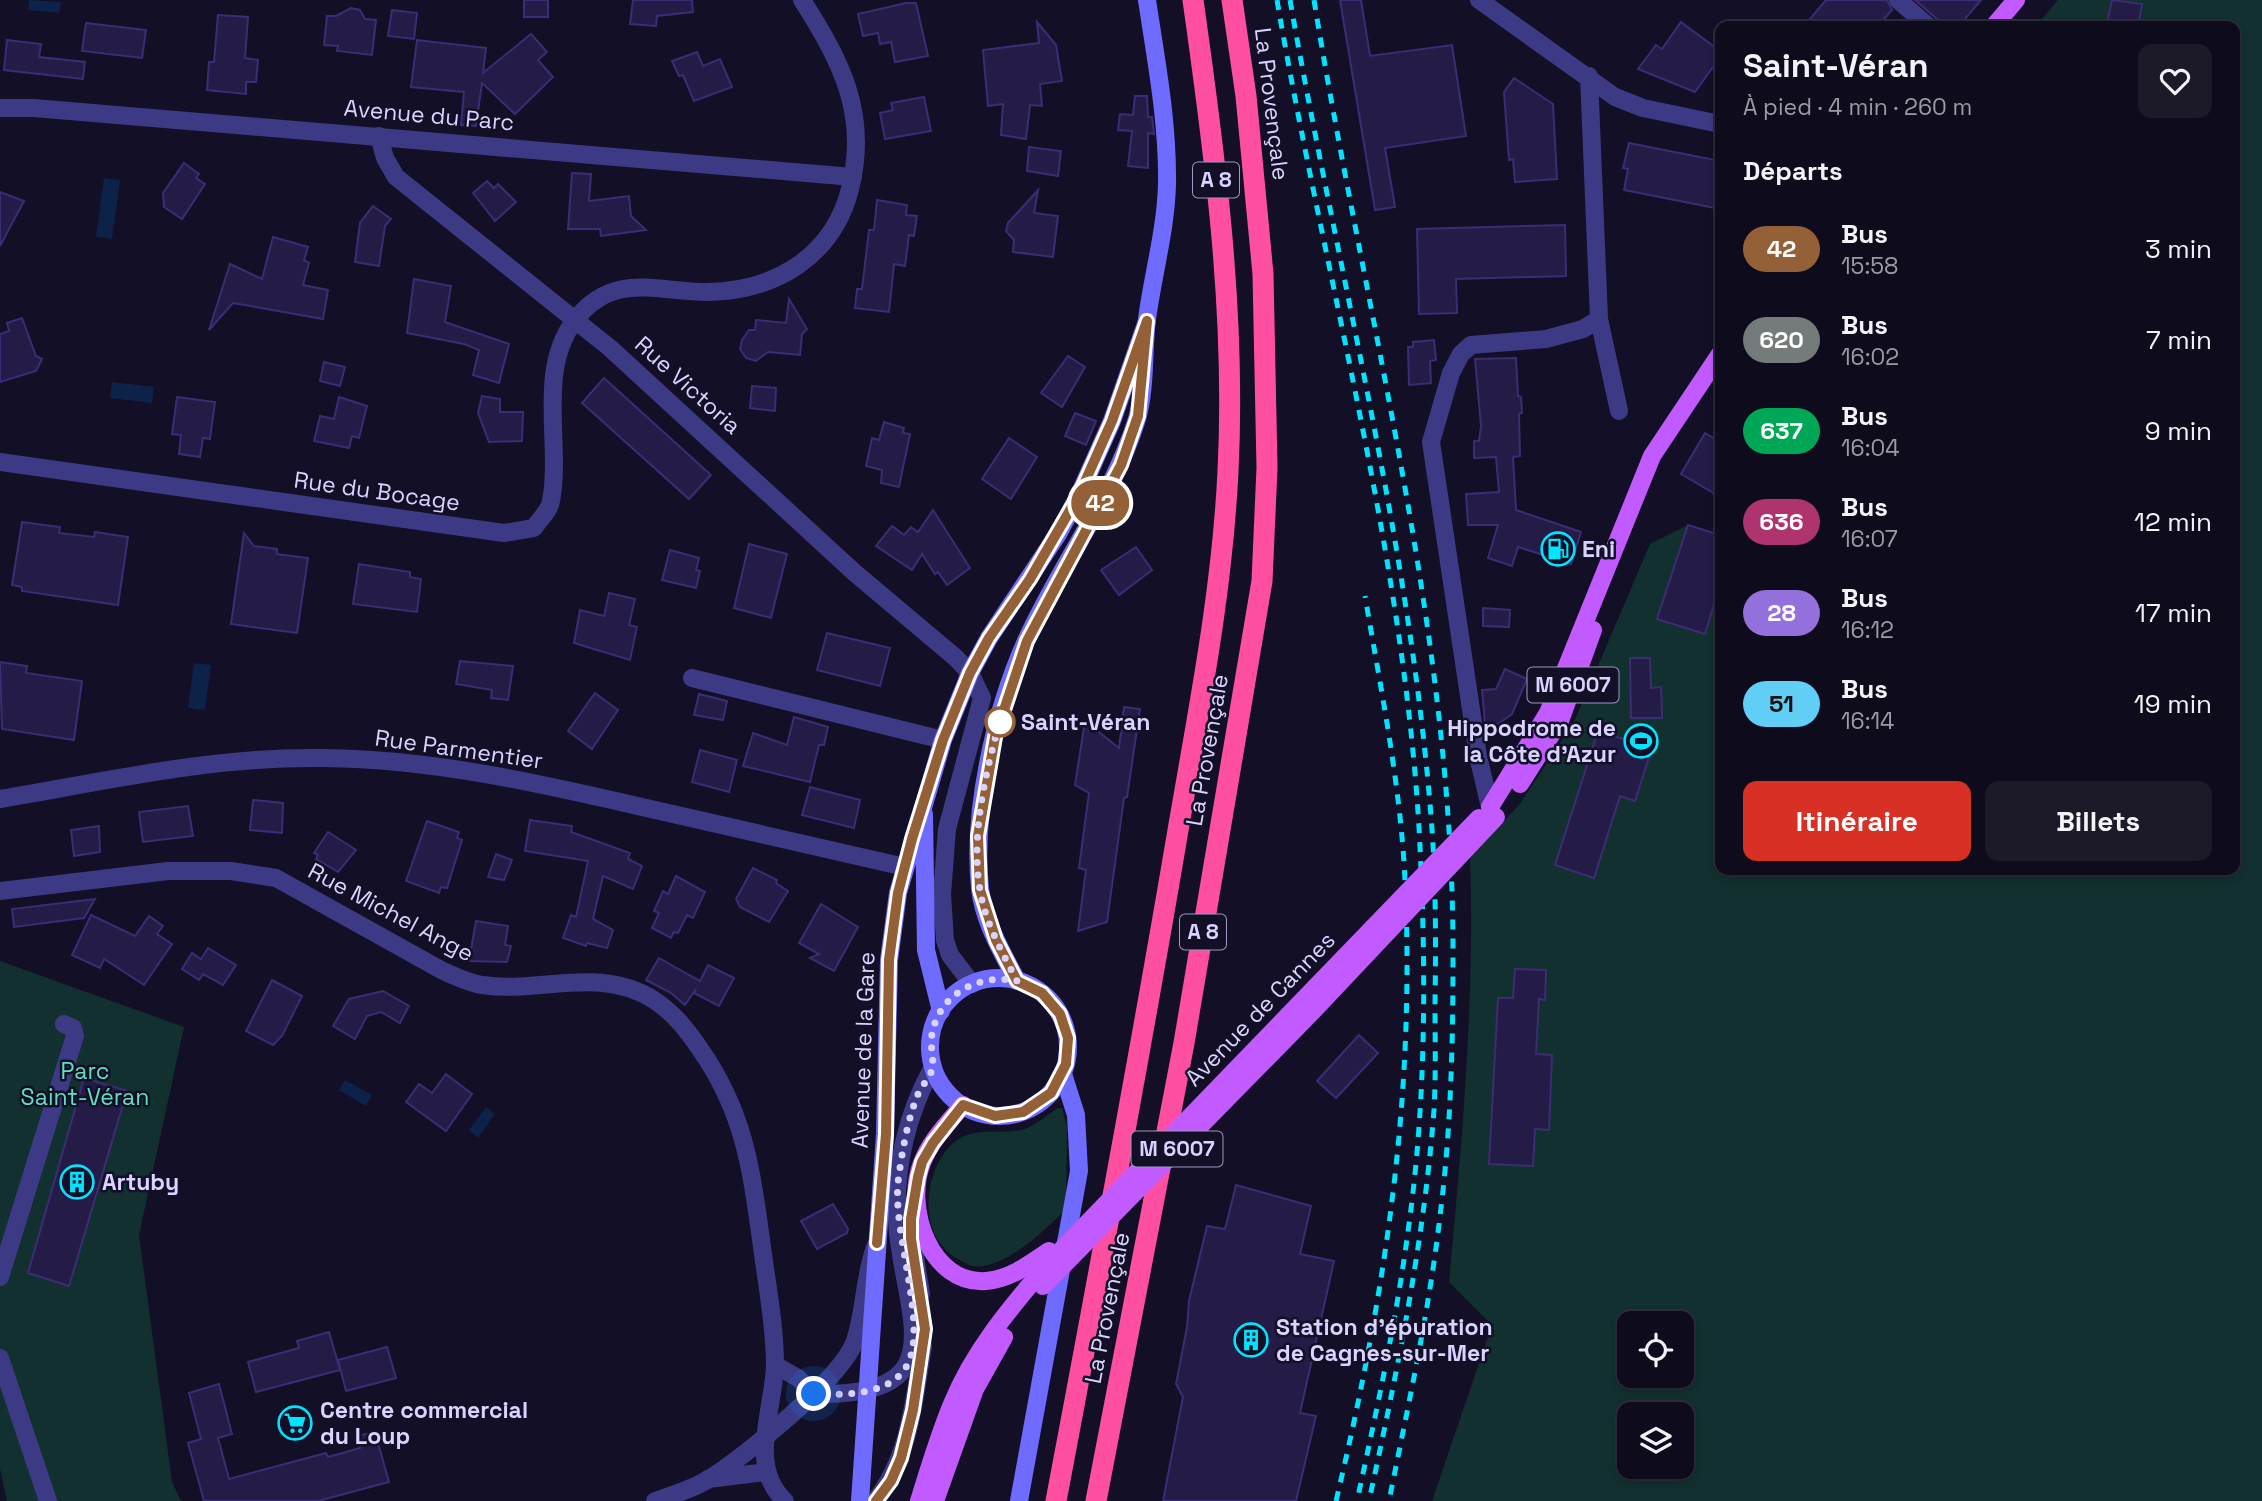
<!DOCTYPE html>
<html lang="fr">
<meta charset="utf-8">
<style>
body{margin:0;font-family:"Space Grotesk",sans-serif;background:#1c1929;color:#f1f3f6;height:100vh;display:flex;flex-direction:column;font-size:26px;white-space:nowrap}
*{box-sizing:border-box;margin:0}
p{font-size:23px;color:#9b9ba3}
.icon{flex:none;width:38px;height:38px;fill:none;stroke:currentColor;stroke-width:2;stroke-linecap:round;stroke-linejoin:round}
.map{position:relative;flex:1;overflow:hidden}
.panel{position:absolute;left:1715px;top:21px;width:525px;height:854px;display:flex;flex-direction:column;background:#0e0b1c;border-radius:14px;box-shadow:0 4px 10px #0003,0 0 0 2px #2e2b3b}
.panel>*{flex:none}
.badge{padding:0 14px;border-radius:23px;font-size:24px;line-height:46px}
.tools{position:absolute;left:1617px;top:1311px;display:grid;gap:14px}
.tools a{display:grid;place-items:center;width:77px;height:77px;border-radius:14px;background:#0e0b1c;box-shadow:0 4px 10px #0003,0 0 0 2px #2e2b3b;font-size:35px}
.you{position:absolute;width:35px;height:35px;margin:-18px;border:5px solid #fff;border-radius:50%;background:#1a73e8;box-shadow:0 0 0 10px #1a73e833}
.map>.badge{position:absolute;translate:-50% -50%;box-shadow:0 0 0 4px #fff}
h2{padding:0 28px;font-size:26px;line-height:63px}
.round{display:grid;place-items:center;flex:none;width:74px;height:74px;border-radius:14px;background:#1c1929}
.headline{display:flex;align-items:center;justify-content:space-between;height:119px;padding:0 28px}
h1{font-size:33px;font-weight:600;line-height:52px}
.button{display:flex;gap:14px;margin-top:auto;padding:14px 28px}
.button a{flex:1;height:80px;border-radius:14px;background:#d93025;color:#fff;font-size:28px;font-weight:600;line-height:80px;text-align:center}
.button a+a{background:#1c1929;color:#f1f3f6}
ul{padding:0;list-style:none}
li{display:flex;align-items:center;gap:21px;height:91px;padding:0 28px}
li div{flex:1}
li b{display:block;font-size:26px}
li em{font-style:normal}
li .badge{min-width:77px;font-weight:700;text-align:center}
.map>svg:first-child{display:block}
</style>
<div class="map">
<svg width="2262" height="1501" viewBox="0 0 2262 1501">
<rect width="100%" height="100%" fill="#130f26"/>
<g fill="#12302f" fill-rule="evenodd">
<path d="M2058 0H2262V1501H1432L1492 1325 1449 1282C1462 1141 1475 999 1470 857L1519 805 1574 722 1650 544 1688 525 1720 535V870H2235V26H2036ZM1629 1323H1682V1376H1629ZM1629 1414H1682V1466H1629Z"/>
<polygon points="0,961 184,1027 139,1235 172,1482 181,1501 7,1501 0,1469"/>
<path d="M1058 1108H1062L1067 1127 1066 1209C1046 1229 1004 1271 972 1266 968 1265 961 1261 958 1259 918 1238 922 1175 950 1146 970 1125 997 1135 1021 1130 1034 1127 1047 1115 1058 1108Z"/>
</g>
<g fill="#0c2248">
<polygon points="29,0 61,2 59,13 28,10"/>
<polygon points="104,178 120,180 112,239 96,237"/>
<polygon points="112,382 154,387 152,403 110,398"/>
<polygon points="194,663 211,665 205,710 188,708"/>
<polygon points="345,1080 372,1095 366,1106 339,1090"/>
<polygon points="486,1107 495,1114 478,1138 469,1130"/>
</g>
<g fill="#241b47" stroke="#3b2d73" stroke-width="2">
<rect x="524" y="0" width="24" height="17"/>
<polygon points="633,0 692,0 693,12 657,16 656,26 630,24"/>
<polygon points="1340,0 1361,0 1370,56 1452,45 1466,136 1385,148 1395,207 1375,210"/>
<polygon points="1826,0 1887,0 1892,10 1878,26 1804,26"/>
<polygon points="1915,0 1981,0 1959,26 1945,26"/>
<polygon points="2112,0 2142,4 2138,26 2107,23"/>
<polygon points="906,3 916,3 928,56 895,62 891,42 880,44 878,33 863,36 858,14"/>
<polygon points="351,8 360,10 365,19 376,20 372,55 337,51 338,46 324,45 327,16 336,16"/>
<polygon points="392,10 417,13 414,39 388,36"/>
<polygon points="218,15 248,17 245,58 258,60 256,82 246,82 246,94 207,90 209,62 214,62"/>
<polygon points="1037,22 1056,45 1062,81 1040,84 1042,106 1030,105 1026,139 1001,135 1003,104 988,106 983,50 1039,43"/>
<polygon points="1681,22 1720,51 1720,57 1695,92 1638,69 1656,45 1662,49"/>
<polygon points="86,23 146,30 142,58 82,51"/>
<polygon points="531,34 547,52 538,60 553,77 515,114 482,83 476,126 461,125 464,92 411,87 417,40 486,48 483,73"/>
<polygon points="7,40 41,44 39,57 85,62 83,79 4,70"/>
<polygon points="697,52 703,66 720,59 732,87 694,101 683,75 679,76 672,61"/>
<polygon points="1514,78 1553,104 1557,179 1515,182 1513,159 1509,160 1504,92"/>
<polygon points="1135,96 1147,96 1148,117 1152,117 1154,134 1148,133 1148,168 1128,166 1132,131 1118,130 1120,114 1133,115"/>
<polygon points="924,97 931,131 885,139 880,113 893,110 891,103"/>
<polygon points="1629,143 1720,161 1720,209 1624,190 1628,169 1623,168"/>
<polygon points="1029,147 1061,151 1058,176 1027,171"/>
<polygon points="184,163 199,174 196,178 205,184 182,219 164,207 163,193"/>
<polygon points="572,173 591,174 589,201 629,196 631,216 646,230 601,236 600,229 568,229"/>
<polygon points="487,181 494,188 498,184 516,202 495,221 473,193"/>
<polygon points="1038,190 1034,213 1058,216 1053,257 1013,252 1014,240 1006,231 1008,223"/>
<polygon points="0,192 24,201 0,246"/>
<polygon points="877,200 907,205 906,215 917,216 914,236 909,235 905,266 894,264 889,312 855,308 857,289 862,289 869,230 874,230"/>
<polygon points="373,206 391,219 385,226 379,266 355,262 360,223"/>
<polygon points="1565,225 1566,276 1456,279 1457,313 1419,314 1417,229"/>
<polygon points="273,237 308,247 304,260 309,263 303,285 328,290 323,319 233,303 209,330 230,264 262,279"/>
<polygon points="414,279 451,286 445,322 509,344 499,383 473,375 479,350 464,344 407,333"/>
<polygon points="789,299 807,329 802,334 800,355 768,352 756,361 746,358 740,349 742,340 749,330 755,330 756,320 786,323"/>
<polygon points="22,318 36,356 42,359 36,371 0,382 0,334 9,331 7,323"/>
<polygon points="1434,340 1436,360 1430,361 1431,383 1409,385 1408,347 1413,347 1413,342"/>
<polygon points="1068,356 1085,367 1062,407 1041,393"/>
<polygon points="1516,358 1518,396 1521,397 1522,413 1519,414 1520,456 1513,457 1516,510 1581,532 1571,564 1518,547 1512,566 1488,558 1498,525 1468,525 1466,494 1499,492 1496,457 1474,458 1474,441 1479,441 1481,426 1475,359"/>
<polygon points="324,362 345,367 340,386 320,381"/>
<polygon points="604,378 711,475 689,499 582,403"/>
<polygon points="752,386 776,388 775,411 750,408"/>
<polygon points="482,396 500,399 500,412 523,412 522,441 489,442 478,413"/>
<polygon points="177,397 215,402 210,439 203,438 200,457 179,454 181,435 172,434"/>
<polygon points="339,397 367,406 359,438 352,436 349,448 314,441 320,416 334,419"/>
<polygon points="1075,413 1096,421 1086,445 1065,436"/>
<polygon points="884,422 904,428 903,433 910,434 899,487 881,483 882,470 866,466 872,438 879,440"/>
<polygon points="1705,433 1720,442 1720,497 1681,474"/>
<polygon points="1009,438 1037,457 1011,499 982,479"/>
<polygon points="933,510 970,568 947,585 938,572 935,574 922,554 912,570 876,546 892,526 904,535 911,527 918,532"/>
<polygon points="22,522 60,527 59,533 94,537 95,532 128,537 118,605 22,591 22,587 12,585"/>
<polygon points="1688,525 1720,535 1720,584 1705,634 1657,619"/>
<polygon points="244,533 254,546 277,549 277,554 308,558 297,633 231,624"/>
<polygon points="749,544 787,554 771,618 734,608"/>
<polygon points="1136,547 1152,570 1119,595 1101,570"/>
<polygon points="670,550 699,558 696,570 700,571 696,588 662,580"/>
<polygon points="359,564 410,572 410,577 421,579 417,612 353,604"/>
<polygon points="609,593 635,599 629,625 637,627 630,660 574,643 580,610 604,616"/>
<polygon points="1483,608 1510,610 1509,627 1483,626"/>
<polygon points="827,633 890,648 880,686 817,670"/>
<polygon points="1630,658 1650,658 1651,688 1661,687 1662,718 1631,718"/>
<polygon points="460,661 513,666 508,700 491,698 492,690 456,684"/>
<polygon points="0,662 27,666 26,673 82,681 74,740 2,729"/>
<polygon points="1505,669 1527,679 1512,714 1498,724 1485,724 1482,690 1496,689"/>
<polygon points="595,693 618,710 592,749 568,731"/>
<polygon points="699,694 727,701 723,720 694,715"/>
<polygon points="1124,707 1140,709 1127,797 1124,798 1107,922 1078,931 1086,870 1079,868 1089,793 1075,785 1085,721 1119,748"/>
<polygon points="794,717 828,727 824,745 819,745 810,782 743,766 753,733 787,745"/>
<polygon points="1598,731 1652,748 1635,801 1620,796 1594,878 1555,865"/>
<polygon points="700,750 737,760 729,792 692,782"/>
<polygon points="810,787 860,800 854,828 802,815"/>
<polygon points="253,800 283,803 282,833 250,830"/>
<polygon points="188,806 193,836 143,842 139,812"/>
<polygon points="530,820 572,826 571,832 630,853 628,859 642,866 633,889 603,876 593,919 613,930 607,948 587,943 586,946 563,938 571,915 576,917 588,861 525,851"/>
<polygon points="427,821 459,832 457,838 462,840 447,888 441,887 439,893 406,881"/>
<polygon points="99,826 100,852 74,856 71,830"/>
<polygon points="328,832 356,850 338,872 316,859 318,855 314,853"/>
<polygon points="496,854 512,860 504,880 488,877"/>
<polygon points="753,868 777,880 776,883 788,891 769,922 740,907 736,899"/>
<polygon points="676,876 705,892 693,918 687,915 678,933 674,932 671,938 652,928 659,913 654,911 663,891 668,894"/>
<polygon points="95,899 84,918 14,927 12,909"/>
<polygon points="821,904 858,927 834,971 810,958 819,954 799,943"/>
<polygon points="91,915 135,936 149,916 163,926 157,934 172,944 144,985 104,959 100,968 72,955"/>
<polygon points="476,921 508,926 505,945 511,946 507,962 469,961"/>
<polygon points="208,948 236,965 223,985 203,974 199,980 182,969 192,953 201,959"/>
<polygon points="659,958 700,981 708,965 734,978 719,1006 694,993 696,989 685,1005 671,993 646,980"/>
<polygon points="1515,969 1546,970 1545,1000 1539,999 1536,1054 1552,1055 1549,1130 1535,1129 1533,1166 1489,1164 1498,998 1513,998"/>
<polygon points="272,980 302,996 282,1036 273,1045 246,1031"/>
<polygon points="383,991 409,1006 400,1023 381,1012 367,1016 355,1039 333,1026 349,999"/>
<polygon points="1359,1035 1378,1053 1336,1098 1317,1081"/>
<polygon points="446,1074 472,1094 446,1131 406,1102 419,1084 432,1093"/>
<polygon points="84,1078 127,1091 69,1286 28,1273"/>
<polygon points="1236,1185 1311,1206 1300,1254 1334,1261 1300,1413 1316,1416 1296,1501 1163,1501 1183,1397 1176,1384 1187,1327 1189,1301 1207,1226 1225,1229"/>
<polygon points="833,1204 848,1229 847,1233 817,1249 801,1221"/>
<polygon points="329,1332 340,1370 256,1392 248,1362 299,1348 297,1341"/>
<polygon points="387,1347 396,1378 346,1391 338,1360"/>
<polygon points="219,1384 232,1434 218,1438 229,1479 326,1453 328,1457 360,1448 357,1436 375,1432 389,1482 318,1501 204,1501 188,1443 201,1439 189,1393"/>
</g>
<g fill="none" stroke-linecap="round" stroke-linejoin="round">
<g stroke="#3d3a85" stroke-width="18">
<polyline points="1479,0 1615,97 1643,108 1720,124"/>
<polyline points="1898,0 1928,26"/>
<polyline points="0,108 34,108 853,177"/>
<polyline points="379,136 385,158 396,177 610,348 855,573 956,658 970,673 982,698 947,829 942,894 945,940 950,955 972,984"/>
<polyline points="1599,319 1619,411"/>
<path d="M0 462 504 533 534 528C539 520 550 510 551 501 562 443 536 371 575 320 613 271 656 292 707 292 776 291 833 256 850 189 869 114 841 61 802 0"/>
<polyline points="692,678 943,740"/>
<path d="M0 799C107 781 215 756 324 758 432 759 538 783 642 807 730 827 818 847 905 867"/>
<polyline points="1490,807 1478,756 1431,442 1451,373 1461,354 1471,345 1546,339 1583,329 1599,319 1589,76"/>
<path d="M0 891 168 871H231L276 878 443 971C455 976 469 983 482 985 540 994 599 965 654 1000 674 1013 687 1030 700 1049 747 1116 752 1176 763 1254 768 1291 775 1328 775 1365 774 1409 747 1466 785 1501"/>
<path d="M915 1198C908 1231 916 1260 921 1294"/>
<polyline points="0,1277 75,1036 73,1028 64,1024"/>
<polyline points="0,1358 48,1501"/>
<path d="M775 1365 798 1378 814 1394C960 1397 903 1315 897 1222 894 1169 907 1113 933 1067"/>
<polyline points="708,1479 766,1472"/>
<path d="M655 1501C673 1495 693 1489 709 1479 744 1457 842 1378 855 1341 865 1310 864 1278 875 1247"/>
<path d="M875 1501C910 1457 914 1400 923 1346"/>
</g>
<g stroke="#6f6bff" stroke-width="18">
<polyline points="924,814 926,950 941,1011"/>
<circle cx="999" cy="1047" r="69"/>
<path d="M1017 981C1002 952 983 920 980 888 972 811 995 711 1026 641 1060 565 1112 499 1137 419 1146 387 1143 352 1147 319 1153 274 1166 229 1167 184 1168 122 1156 60 1147 0"/>
<polyline points="860,1501 885,1134 889,960 898,893 943,740 970,673 989,638 1058,534 1080,493 1112,421 1147,321"/>
<polyline points="1019,1501 1079,1171 1076,1115 1063,1074"/>
</g>
<g stroke="#c25bff" stroke-width="18">
<polyline points="1994,26 2016,0"/>
<polyline points="1520,784 1560,721 1593,630"/>
<polyline points="1490,807 1548,713 1652,456 1720,354"/>
<path d="M963 1105C948 1123 930 1141 922 1163 904 1207 930 1285 986 1281 1010 1279 1030 1264 1049 1251"/>
<path d="M919 1501C929 1469 939 1435 952 1404 973 1352 1010 1308 1046 1266"/>
<polyline points="935,1501 975,1389 1004,1337"/>
</g>
<g stroke="#ff4fa3" stroke-width="21">
<path d="M1056 1501C1097 1284 1138 1066 1175 848 1196 723 1222 598 1228 471 1236 313 1215 156 1193 0"/>
<polyline points="1096,1501 1184,1043 1262,581 1267,468 1263,274 1246,96 1232,0"/>
</g>
<g stroke="#00e5ff" stroke-width="5" stroke-dasharray="10 9" stroke-linecap="butt">
<path d="M1277 0C1324 275 1402 547 1419 827 1426 958 1427 1093 1409 1224 1397 1317 1377 1409 1357 1501"/>
<path d="M1290 0C1337 268 1407 533 1430 804 1436 870 1436 937 1435 1003 1435 1038 1436 1074 1434 1110 1424 1242 1397 1372 1369 1501"/>
<path d="M1314 0C1365 316 1454 636 1453 957 1453 1043 1451 1130 1440 1216 1429 1312 1408 1406 1389 1501"/>
<path d="M1336 1501C1387 1287 1417 1083 1404 862 1398 773 1380 684 1365 596"/>
</g>
<g stroke="#c25bff" stroke-width="18">
<polyline points="1046,1266 1479,818"/>
<polyline points="1043,1286 1312,1012 1496,817"/>
</g>
</g>
<g fill="none" stroke-linecap="round" stroke-linejoin="round">
<defs>
<polyline id="line" points="876,1501 891,1481 901,1458 913,1410 925,1329 911,1239 911,1219 918,1177 922,1162 933,1143 963,1105 995,1116 1023,1112 1051,1093 1066,1064 1068,1038 1060,1014 1042,993 1017,981 996,940 980,890 978,836 995,737 1027,641 1121,465 1138,416 1147,321 1112,421 1080,493 1030,579 989,638 970,673 943,740 912,839 898,893 889,960 886,1134 877,1243"/>
</defs>
<use href="#line" stroke="#fff" stroke-width="16"/>
<use href="#line" stroke="#936037" stroke-width="10"/>
<path stroke="#d9d4ff" stroke-width="7" stroke-dasharray="0 12.6" d="M814 1394C844 1395 895 1396 909 1361 926 1320 893 1234 898 1182 902 1153 907 1121 918 1094 922 1085 932 1075 933 1066 933 1055 930 1045 932 1034 939 994 979 973 1017 981 1002 952 985 922 980 890 970 833 987 767 1002 713L1000 722"/>
</g>
<defs>
<symbol id="fuel-ring" viewBox="-11 -11 22 22"><circle r="9.5" fill="#130f26" stroke="#00e5ff" stroke-width="1.5"/><path d="M-5.5-6h7V0h2V4h1.3V-2.5L3-4.5l.8-.8L6-3V5H2.5V1h-1V6h-7ZM-4.2-4.7v3.2H.2V-4.7Z" fill="#00e5ff"/></symbol>
<symbol id="stadium-ring" viewBox="-11 -11 22 22"><circle r="9.5" fill="#130f26" stroke="#00e5ff" stroke-width="1.5"/><path d="M0-5a6.5 5 0 1 0 0 10a6.5 5 0 1 0 0-10ZM-3.5-1.8h7v3.6h-7Z" fill="#00e5ff"/></symbol>
<symbol id="building-ring" viewBox="-11 -11 22 22"><circle r="9.5" fill="#130f26" stroke="#00e5ff" stroke-width="1.5"/><path d="M-4-6H4V6H1V3H-1V6H-4ZM-2.5-4.3h1.7v1.8h-1.7ZM.8-4.3h1.7v1.8H.8ZM-2.5-1h1.7V.8h-1.7ZM.8-1h1.7V.8H.8Z" fill="#00e5ff"/></symbol>
<symbol id="supermarket-ring" viewBox="-11 -11 22 22"><circle r="9.5" fill="#130f26" stroke="#00e5ff" stroke-width="1.5"/><path d="M-6-5.5h2.5l.6 2H6L4.5 2H-2.5L-4.4-4H-6ZM-1.5 3.2a1.3 1.3 0 1 0 .1 0ZM3 3.2a1.3 1.3 0 1 0 .1 0Z" fill="#00e5ff"/></symbol>
</defs>
<g fill-rule="evenodd">
<use href="#fuel-ring" x="1539" y="530" width="38" height="38"/>
<use href="#stadium-ring" x="1622" y="722" width="38" height="38"/>
<use href="#building-ring" x="58" y="1163" width="38" height="38"/>
<use href="#building-ring" x="1232" y="1321" width="38" height="38"/>
<use href="#supermarket-ring" x="276" y="1404" width="38" height="38"/>
</g>
<circle fill="#fff" stroke="#936037" stroke-width="3.5" cx="1000" cy="722" r="14"/>
<g text-anchor="middle" stroke-width="5" stroke-linejoin="round" paint-order="stroke">
<g fill="#130f26" stroke="#9e99be" stroke-width="2">
<rect x="1193" y="162.5" width="46" height="35" rx="5"/>
<rect x="1527.5" y="667.5" width="91" height="35" rx="5"/>
<rect x="1180" y="914.5" width="46" height="35" rx="5"/>
<rect x="1131.5" y="1131.5" width="91" height="35" rx="5"/>
</g>
<g font-size="21" font-weight="bold" fill="#d9d4ff">
<text x="1216" y="187">A 8</text>
<text x="1573" y="692">M 6007</text>
<text x="1203" y="939">A 8</text>
<text x="1177" y="1156">M 6007</text>
</g>
<g font-size="23" fill="#d9d4ff" stroke="#130f26">
<text transform="translate(1272 104) rotate(83)" y="8">La Provençale</text>
<text transform="translate(429 115) rotate(5)" y="8">Avenue du Parc</text>
<text transform="translate(688 385) rotate(42)" y="8">Rue Victoria</text>
<text transform="translate(377 491) rotate(8)" y="8">Rue du Bocage</text>
<text transform="translate(459 749) rotate(8)" y="8">Rue Parmentier</text>
<text transform="translate(1207 750) rotate(-80)" y="8">La Provençale</text>
<text transform="translate(391 912) rotate(28)" y="8">Rue Michel Ange</text>
<text transform="translate(1260 1009) rotate(-46)" y="8">Avenue de Cannes</text>
<text transform="translate(863 1050) rotate(-88)" y="8">Avenue de la Gare</text>
<text transform="translate(1107 1308) rotate(-79)" y="8">La Provençale</text>
</g>
<g font-size="23" font-weight="bold" fill="#d9d4ff" stroke="#130f26" text-anchor="start">
<text x="1582" y="557">Eni</text>
<text x="1616" y="736" text-anchor="end">Hippodrome de<tspan x="1616" dy="26">la Côte d'Azur</tspan></text>
<text x="102" y="1190">Artuby</text>
<text x="1276" y="1335">Station d’épuration<tspan x="1276" dy="26">de Cagnes-sur-Mer</tspan></text>
<text x="320" y="1418">Centre commercial<tspan x="320" dy="26">du Loup</tspan></text>
</g>
<g font-size="23" font-weight="bold" fill="#d9d4ff" stroke="#130f26" text-anchor="start">
<text x="1021" y="730">Saint-Véran</text>
</g>
<g font-size="23" fill="#5fe0c0" stroke="#130f26">
<text x="85" y="1079">Parc<tspan x="85" dy="26">Saint-Véran</tspan></text>
</g>
</g>
</svg>
<div class="tools">
<a><svg class="icon" aria-label="locate" viewBox="0 0 24 24"><circle cx="12" cy="12" r="6"/><path d="M12 2v4M12 18v4M2 12h4M18 12h4"/></svg></a>
<a><svg class="icon" aria-label="layers" viewBox="0 0 24 24"><path d="M12 4l9 5-9 5-9-5zM3 14l9 5 9-5"/></svg></a>
</div>
<div class="you" style="left:814px;top:1394px"></div>
<b class="badge" style="left:1100px;top:503px;background:#936037;color:#fff">42</b>
<section class="panel">
<div class="headline"><div><h1>Saint-Véran</h1><p>À pied · 4 min · 260 m</p></div><a class="round"><svg class="icon" aria-label="heart" viewBox="0 0 24 24"><path d="M12 20l-8-8c-3-5 5-10 8-4 3-6 11-1 8 4z"/></svg></a></div>
<h2>Départs</h2>
<ul>
<li><span class="badge" style="background:#936037;color:#fff">42</span><div><b>Bus</b><p>15:58</p></div><em>3 min</em></li>
<li><span class="badge" style="background:#757a7b;color:#fff">620</span><div><b>Bus</b><p>16:02</p></div><em>7 min</em></li>
<li><span class="badge" style="background:#00a757;color:#fff">637</span><div><b>Bus</b><p>16:04</p></div><em>9 min</em></li>
<li><span class="badge" style="background:#ae346f;color:#fff">636</span><div><b>Bus</b><p>16:07</p></div><em>12 min</em></li>
<li><span class="badge" style="background:#9370db;color:#fff">28</span><div><b>Bus</b><p>16:12</p></div><em>17 min</em></li>
<li><span class="badge" style="background:#61cef6;color:#111">51</span><div><b>Bus</b><p>16:14</p></div><em>19 min</em></li>
</ul>
<div class="button"><a>Itinéraire</a><a>Billets</a></div>
</section>
</div>
